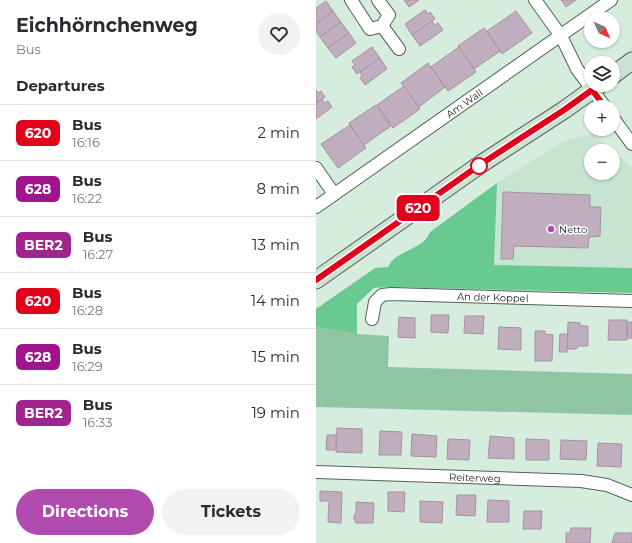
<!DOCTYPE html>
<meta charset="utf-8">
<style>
body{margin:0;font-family:Montserrat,sans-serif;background:#f2f2f3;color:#2b2b33;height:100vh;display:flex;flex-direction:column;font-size:15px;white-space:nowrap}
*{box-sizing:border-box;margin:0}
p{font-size:13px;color:#7c7c81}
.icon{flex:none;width:22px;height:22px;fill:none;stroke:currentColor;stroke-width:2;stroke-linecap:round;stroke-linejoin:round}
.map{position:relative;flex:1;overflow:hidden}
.drawer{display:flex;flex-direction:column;background:#fff;width:316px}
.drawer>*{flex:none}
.badge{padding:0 8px;border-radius:6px;font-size:14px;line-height:26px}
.needle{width:26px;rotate:135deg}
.buttons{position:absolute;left:268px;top:12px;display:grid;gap:8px}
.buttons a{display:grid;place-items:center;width:36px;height:36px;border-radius:50%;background:#fff;box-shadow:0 1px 3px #0004;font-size:20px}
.map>.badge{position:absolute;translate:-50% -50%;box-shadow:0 0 0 2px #fff}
h2{padding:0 16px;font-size:15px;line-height:36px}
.round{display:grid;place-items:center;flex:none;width:42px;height:42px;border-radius:21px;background:#f2f2f3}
.headline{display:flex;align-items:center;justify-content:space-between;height:68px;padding:0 16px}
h1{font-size:19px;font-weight:700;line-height:30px}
.cta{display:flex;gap:8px;margin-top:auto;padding:8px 16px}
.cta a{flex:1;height:46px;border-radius:24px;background:#b14baf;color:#fff;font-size:16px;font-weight:700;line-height:46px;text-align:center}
.cta a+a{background:#f2f2f3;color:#2b2b33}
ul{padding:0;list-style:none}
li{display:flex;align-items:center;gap:12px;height:56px;padding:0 16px;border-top:1px solid #e1e1e2}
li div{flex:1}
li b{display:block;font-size:15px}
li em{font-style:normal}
li .badge{min-width:44px;font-weight:700;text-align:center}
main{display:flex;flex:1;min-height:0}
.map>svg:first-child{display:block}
</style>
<main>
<section class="drawer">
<div class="headline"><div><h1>Eichhörnchenweg</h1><p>Bus</p></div><a class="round"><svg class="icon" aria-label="heart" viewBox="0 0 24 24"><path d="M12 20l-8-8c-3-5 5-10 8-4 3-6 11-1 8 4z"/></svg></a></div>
<h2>Departures</h2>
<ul>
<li><span class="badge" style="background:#e2001a;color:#fff">620</span><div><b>Bus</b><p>16:16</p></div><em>2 min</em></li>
<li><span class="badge" style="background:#a0148e;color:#fff">628</span><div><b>Bus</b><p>16:22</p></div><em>8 min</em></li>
<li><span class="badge" style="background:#a3238e;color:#fff">BER2</span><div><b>Bus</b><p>16:27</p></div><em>13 min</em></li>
<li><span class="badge" style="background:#e2001a;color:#fff">620</span><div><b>Bus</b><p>16:28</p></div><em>14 min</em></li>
<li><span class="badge" style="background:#a0148e;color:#fff">628</span><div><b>Bus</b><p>16:29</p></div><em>15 min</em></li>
<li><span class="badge" style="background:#a3238e;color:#fff">BER2</span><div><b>Bus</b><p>16:33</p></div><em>19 min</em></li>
</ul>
<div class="cta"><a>Directions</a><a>Tickets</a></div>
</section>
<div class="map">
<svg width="316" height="543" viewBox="0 0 316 543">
<rect width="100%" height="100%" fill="#d6ecdd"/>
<path fill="#c7e4d0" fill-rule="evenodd" d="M277 134 316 167V268L178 265 181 183 248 141ZM275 151H297V173H275Z"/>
<polygon fill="#8fc5a2" points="0,327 41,334 73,336 72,367 316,374 316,415 0,407"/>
<path fill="#69ca91" d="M181 183 178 265 316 268V293L73 287 58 288 41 304V334L0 327V309L59 268 72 267C79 252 98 251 109 240 111 238 113 234 114 232Z"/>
<g fill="#c0aebf" stroke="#a593a3">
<polygon points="88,0 103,0 93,7"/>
<polygon points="245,0 260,0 250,7"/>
<polygon points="10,1 17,11 0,24 0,8"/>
<polygon points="109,10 112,14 114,12 119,19 96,35 89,24"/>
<polygon points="17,11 25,22 4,37 0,31 0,24"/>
<polygon points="200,11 216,33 186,54 171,31"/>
<polygon points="116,21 119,25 122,23 127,30 104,46 96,35"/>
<polygon points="25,22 33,33 12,48 4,37"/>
<polygon points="168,28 184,51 158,69 142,46"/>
<polygon points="33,33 40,43 20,58 12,48"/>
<polygon points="56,47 64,58 41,74 36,67 39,65 36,61"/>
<polygon points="143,47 160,72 132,91 115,67"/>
<polygon points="64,58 71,69 49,85 44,78 46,76 44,72"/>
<polygon points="112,63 129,87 103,107 85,83"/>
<polygon points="88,86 104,109 77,128 61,105"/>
<polygon points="0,90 2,93 5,91 9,97 0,103"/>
<polygon points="6,99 9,103 12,101 16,107 0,119 0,103"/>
<polygon points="60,105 75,126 48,145 33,123"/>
<polygon points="34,125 50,148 22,168 5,144"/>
<polygon points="187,192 274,195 274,207 285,207 284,236 273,237 272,248 198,246 197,259 185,259"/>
<polygon points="115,315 133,315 132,333 115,332"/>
<polygon points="149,316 168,316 167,334 148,333"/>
<polygon points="83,317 99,318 99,338 82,337"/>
<polygon points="293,320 311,320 311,340 292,340"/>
<polygon points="252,322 264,323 264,326 272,326 272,346 263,346 260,349 251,349"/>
<polygon points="312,322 316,322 316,338 311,338"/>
<polygon points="183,327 205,328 205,350 182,349"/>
<polygon points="219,331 229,331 229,334 237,335 236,361 219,361"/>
<polygon points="244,334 252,334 251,352 243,352"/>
<polygon points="21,428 46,429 46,453 20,452"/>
<polygon points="64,431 86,432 85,455 63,455"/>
<polygon points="96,434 121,436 120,457 95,456"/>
<polygon points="11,435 20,435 20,450 10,450"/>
<polygon points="174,436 198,438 198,459 172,458"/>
<polygon points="132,439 154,440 153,460 131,459"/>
<polygon points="210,439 233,440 233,460 210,460"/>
<polygon points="245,440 271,441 270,460 244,459"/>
<polygon points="282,443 306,444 305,467 281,466"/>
<polygon points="4,491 26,492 25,523 12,522 13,501 4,501"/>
<polygon points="72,492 89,492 88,512 72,511"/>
<polygon points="141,495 160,495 159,516 140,515"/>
<polygon points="172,500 193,501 193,522 171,522"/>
<polygon points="104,501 127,502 126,523 104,522"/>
<polygon points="40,502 58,503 57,523 40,523 38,519 38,515 40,513"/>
<polygon points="208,511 226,511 225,529 207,529"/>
<polygon points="255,528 275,528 274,543 250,543 250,533 254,533"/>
<polygon points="299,533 316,533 316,543 296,543"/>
</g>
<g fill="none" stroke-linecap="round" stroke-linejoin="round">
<defs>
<g id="street">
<polyline points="35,0 54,29 66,26 73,15 62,0"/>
<polyline points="219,0 245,36 261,69 289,107"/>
<polyline points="66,26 83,49"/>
<polyline points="297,118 316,144"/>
<polyline points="0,168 18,194"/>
<path id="s1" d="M0 207 295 0"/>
<path id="s2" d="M56 319 59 302 66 295 75 294 316 301"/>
<path id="s3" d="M0 472 265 481 291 485 316 495"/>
</g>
<g id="secondary">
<polyline points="297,75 316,61"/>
<polyline points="0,280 165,164 248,110 283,85"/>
</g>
</defs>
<use href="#street" stroke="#516457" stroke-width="14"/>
<use href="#secondary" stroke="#516457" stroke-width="19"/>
<use href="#street" stroke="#fff" stroke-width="12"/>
<use href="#secondary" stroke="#cde1d5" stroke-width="17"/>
</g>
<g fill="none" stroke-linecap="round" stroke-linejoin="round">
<defs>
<polyline id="line" points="0,280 165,164 248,110 276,90 289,107"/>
</defs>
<use href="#line" stroke="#fff" stroke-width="9"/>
<use href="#line" stroke="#e2001a" stroke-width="6"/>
</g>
<circle fill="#fff" stroke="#e2001a" stroke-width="2" cx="163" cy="166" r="8"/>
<circle fill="#b14baf" stroke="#fff" stroke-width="1.5" cx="235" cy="229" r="4"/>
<g text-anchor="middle" stroke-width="3" stroke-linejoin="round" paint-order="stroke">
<g font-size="10" fill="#1a221d" stroke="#fff">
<text dy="4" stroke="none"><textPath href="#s1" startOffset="181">Am Wall</textPath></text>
<text dy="4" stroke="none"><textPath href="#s2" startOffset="138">An der Koppel</textPath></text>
<text dy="4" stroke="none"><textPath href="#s3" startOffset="159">Reiterweg</textPath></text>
</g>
<g font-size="10" fill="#1a221d" stroke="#fff" text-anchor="start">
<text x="243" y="233">Netto</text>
</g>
</g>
</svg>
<div class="buttons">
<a><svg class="needle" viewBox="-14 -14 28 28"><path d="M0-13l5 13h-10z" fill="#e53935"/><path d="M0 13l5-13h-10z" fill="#7c7c81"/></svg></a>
<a><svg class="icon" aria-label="layers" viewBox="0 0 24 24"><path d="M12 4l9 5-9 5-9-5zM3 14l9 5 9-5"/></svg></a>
<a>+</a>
<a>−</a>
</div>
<b class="badge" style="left:102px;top:208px;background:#e2001a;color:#fff">620</b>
</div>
</main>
